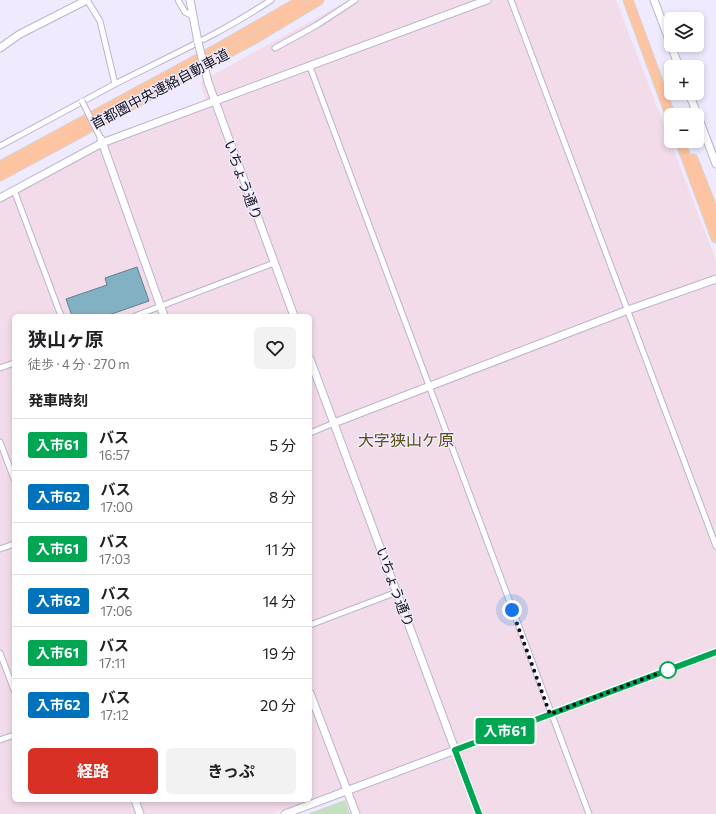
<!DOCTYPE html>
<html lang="ja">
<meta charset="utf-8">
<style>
body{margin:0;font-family:Commissioner,"Noto Sans JP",sans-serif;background:#f2f2f2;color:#202124;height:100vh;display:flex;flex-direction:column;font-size:15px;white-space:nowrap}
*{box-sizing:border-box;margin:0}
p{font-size:13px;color:#757577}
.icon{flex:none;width:22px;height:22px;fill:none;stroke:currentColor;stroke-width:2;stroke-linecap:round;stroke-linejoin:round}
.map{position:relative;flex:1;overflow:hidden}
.side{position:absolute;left:12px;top:314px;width:300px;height:488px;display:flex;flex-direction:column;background:#fff;border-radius:6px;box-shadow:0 2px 6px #0003}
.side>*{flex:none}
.badge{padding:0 8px;border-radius:3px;font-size:14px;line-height:26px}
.tools{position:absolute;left:664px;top:12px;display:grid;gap:8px}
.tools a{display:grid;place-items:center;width:40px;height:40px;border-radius:6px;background:#fff;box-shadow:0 2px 6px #0003;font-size:20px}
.you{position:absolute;width:20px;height:20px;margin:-10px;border:3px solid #fff;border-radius:50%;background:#1a73e8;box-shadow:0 0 0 6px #1a73e833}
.map>.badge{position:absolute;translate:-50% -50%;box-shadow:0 0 0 2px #fff}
h2{padding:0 16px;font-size:15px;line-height:36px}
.round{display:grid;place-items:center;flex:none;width:42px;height:42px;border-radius:6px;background:#f2f2f2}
.head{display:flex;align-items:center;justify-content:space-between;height:68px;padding:0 16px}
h1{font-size:19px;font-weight:700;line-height:30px}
.button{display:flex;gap:8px;margin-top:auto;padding:8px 16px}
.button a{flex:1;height:46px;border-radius:6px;background:#d93025;color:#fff;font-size:16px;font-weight:700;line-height:46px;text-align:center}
.button a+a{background:#f2f2f2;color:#202124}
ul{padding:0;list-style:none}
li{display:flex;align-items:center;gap:12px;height:52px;padding:0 16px;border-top:1px solid #e0e0e0}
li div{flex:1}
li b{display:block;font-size:15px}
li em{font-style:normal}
li .badge{min-width:44px;font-weight:700;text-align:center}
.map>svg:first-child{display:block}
</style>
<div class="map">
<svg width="716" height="814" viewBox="0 0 716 814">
<rect width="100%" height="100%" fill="#efeafd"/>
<path fill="#f3dce9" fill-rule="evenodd" d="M349 0H616L716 260V814H360L349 786 272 814H0V201L103 143 208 106 200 82ZM14 316H310V800H14Z"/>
<polygon fill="#c4e0c1" points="345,800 350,814 307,814"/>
<polygon fill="#81b1c3" stroke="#608191" points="137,267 149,301 106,316 72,316 66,299 107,285 105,278"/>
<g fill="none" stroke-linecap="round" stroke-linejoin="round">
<defs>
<g id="street">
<polyline points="178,0 185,12 192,16"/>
<polyline points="511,0 716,546"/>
<polyline points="275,48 317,25 355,0"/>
<polyline points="310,67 589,814"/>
<path d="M115 84C168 57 222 33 271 0"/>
<polyline points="0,146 115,84 100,21 87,0"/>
<polyline points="14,190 61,316"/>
<polyline points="135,316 274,263"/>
<polyline points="0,368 14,363"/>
<polyline points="310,433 334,423"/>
<polyline points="0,442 14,479"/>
<polyline points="0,549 14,544"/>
<polyline points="310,625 397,592"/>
<polyline points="0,653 14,690"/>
<polyline points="0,740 14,735"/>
</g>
<g id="secondary">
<polyline points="190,0 198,42"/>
<polyline points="654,0 671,45"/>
<polyline points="671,45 679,67"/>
<polyline points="0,48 20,34 87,0"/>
<polyline points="208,82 294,316"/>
<polyline points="689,93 716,164"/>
<polyline points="101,139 164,316"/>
<polyline points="0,198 102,143 487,0"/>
<polyline points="310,359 479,814"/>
<polyline points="334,423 628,310 716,279"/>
<polyline points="310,693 356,814"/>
<polyline points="135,800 140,814"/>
<polyline points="285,814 716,652"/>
</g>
<g id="highway">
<polyline points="628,0 671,117"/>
<polyline points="680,141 716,238"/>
<polyline points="693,159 716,218"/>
<polyline points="0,166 220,47 302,0"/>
<polyline points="0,176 256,38 319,0"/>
</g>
</defs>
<use href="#street" stroke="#bbb3d1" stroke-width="7"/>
<use href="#secondary" stroke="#bbb3d1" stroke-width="9"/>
<use href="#highway" stroke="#d5d4d6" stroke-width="11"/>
<use href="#street" stroke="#fff" stroke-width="5"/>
<use href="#secondary" stroke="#fff" stroke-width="7"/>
<use href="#highway" stroke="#fec3a1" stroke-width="9"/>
<defs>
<polyline id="street-bridge" points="82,101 100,137"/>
<polyline id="secondary-bridge" points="198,42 208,82"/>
</defs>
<use href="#street-bridge" stroke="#bbb3d1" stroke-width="7" stroke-linecap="butt"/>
<use href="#secondary-bridge" stroke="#bbb3d1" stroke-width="9" stroke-linecap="butt"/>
<use href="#street-bridge" stroke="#fff" stroke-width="5"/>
<use href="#secondary-bridge" stroke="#fff" stroke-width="7"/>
</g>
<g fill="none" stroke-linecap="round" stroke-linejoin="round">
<defs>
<polyline id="line" points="479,814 455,750 716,652"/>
</defs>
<use href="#line" stroke="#fff" stroke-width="9"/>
<use href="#line" stroke="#00a651" stroke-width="6"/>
<polyline stroke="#13101b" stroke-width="4" stroke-dasharray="0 7.2" points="512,610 550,714 675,667 668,670"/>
</g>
<circle fill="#fff" stroke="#00a651" stroke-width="2" cx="668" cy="670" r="8"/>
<g text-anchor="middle" stroke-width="3" stroke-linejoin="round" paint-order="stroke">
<g font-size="14" fill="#13101b" stroke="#efeafd">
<text transform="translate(160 89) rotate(-28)" y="5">首都圏中央連絡自動車道</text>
<text transform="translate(243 180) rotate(70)" y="5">いちょう通り</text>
<text transform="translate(395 587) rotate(70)" y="5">いちょう通り</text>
</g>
<g font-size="16" fill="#5d5012" stroke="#efeafd">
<text x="406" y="446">大字狭山ケ原</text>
</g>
</g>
</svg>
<div class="tools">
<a><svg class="icon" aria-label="layers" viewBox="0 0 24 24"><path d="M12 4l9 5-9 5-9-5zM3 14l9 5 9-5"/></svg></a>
<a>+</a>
<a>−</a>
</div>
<div class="you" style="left:512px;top:610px"></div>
<b class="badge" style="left:505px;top:731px;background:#00a651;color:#fff">入市61</b>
<section class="side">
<div class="head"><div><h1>狭山ヶ原</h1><p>徒歩 · 4 分 · 270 m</p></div><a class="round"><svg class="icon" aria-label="heart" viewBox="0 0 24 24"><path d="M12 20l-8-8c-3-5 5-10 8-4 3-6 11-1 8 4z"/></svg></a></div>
<h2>発車時刻</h2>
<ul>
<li><span class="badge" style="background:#00a651;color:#fff">入市61</span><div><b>バス</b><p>16:57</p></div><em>5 分</em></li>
<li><span class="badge" style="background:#0072bc;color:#fff">入市62</span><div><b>バス</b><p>17:00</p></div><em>8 分</em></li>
<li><span class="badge" style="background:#00a651;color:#fff">入市61</span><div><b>バス</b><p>17:03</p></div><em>11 分</em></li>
<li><span class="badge" style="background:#0072bc;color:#fff">入市62</span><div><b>バス</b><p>17:06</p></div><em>14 分</em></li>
<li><span class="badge" style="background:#00a651;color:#fff">入市61</span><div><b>バス</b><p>17:11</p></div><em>19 分</em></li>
<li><span class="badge" style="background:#0072bc;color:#fff">入市62</span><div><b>バス</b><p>17:12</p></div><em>20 分</em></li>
</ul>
<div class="button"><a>経路</a><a>きっぷ</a></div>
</section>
</div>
